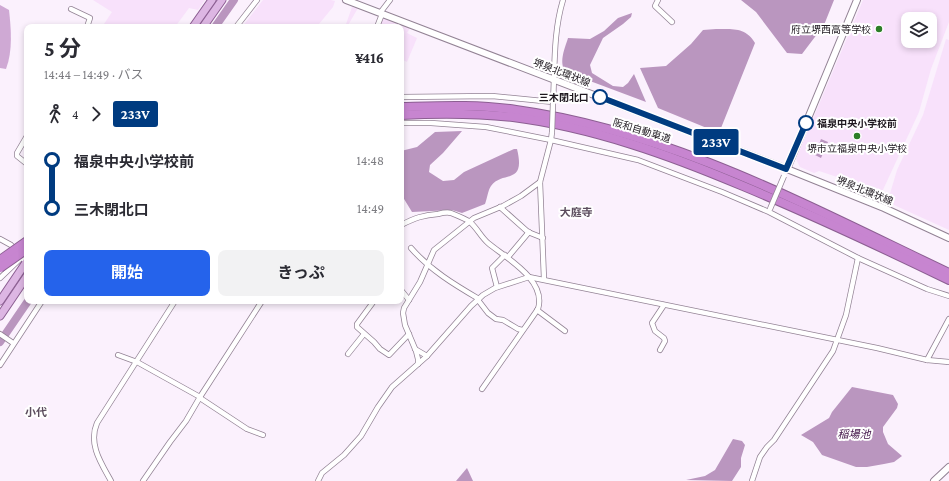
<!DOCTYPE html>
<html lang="ja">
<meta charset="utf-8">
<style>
body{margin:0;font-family:"Crimson Pro","Noto Sans JP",serif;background:#f2f2f3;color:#2b2b33;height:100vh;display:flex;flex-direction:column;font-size:15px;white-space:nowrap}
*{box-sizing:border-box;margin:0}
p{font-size:13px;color:#7c7c81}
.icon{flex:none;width:22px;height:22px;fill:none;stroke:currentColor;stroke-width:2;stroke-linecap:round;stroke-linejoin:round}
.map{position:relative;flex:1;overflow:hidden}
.sheet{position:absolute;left:24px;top:24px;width:380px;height:280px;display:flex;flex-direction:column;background:#fff;border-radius:8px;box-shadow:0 2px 6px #0003}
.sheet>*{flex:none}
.badge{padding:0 8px;border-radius:3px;font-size:14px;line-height:26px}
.buttons{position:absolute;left:901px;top:12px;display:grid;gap:8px}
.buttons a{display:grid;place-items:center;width:36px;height:36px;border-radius:8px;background:#fff;box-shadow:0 2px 6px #0003;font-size:20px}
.map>.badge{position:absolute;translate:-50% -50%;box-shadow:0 0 0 2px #fff}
.legs{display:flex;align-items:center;gap:6px;height:44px;padding:0 20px;font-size:13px}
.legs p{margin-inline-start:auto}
.headline{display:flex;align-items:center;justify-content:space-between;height:68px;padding:0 20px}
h1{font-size:22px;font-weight:700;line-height:30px}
.primary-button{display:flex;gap:8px;margin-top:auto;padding:8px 20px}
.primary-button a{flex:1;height:46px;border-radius:8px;background:#2563eb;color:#fff;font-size:16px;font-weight:700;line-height:46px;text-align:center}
.primary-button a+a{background:#f2f2f3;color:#2b2b33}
ul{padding:0 20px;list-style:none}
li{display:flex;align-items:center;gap:14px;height:48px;font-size:15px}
li i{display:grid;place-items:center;width:6px;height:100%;margin:0 5px;background:currentColor}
li i::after{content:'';width:10px;height:10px;margin:-5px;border:3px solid;border-radius:50%;background:#fff}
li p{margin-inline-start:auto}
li:first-child i{background:linear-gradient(#0000 50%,currentColor 0)}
li:last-child i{background:linear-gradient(currentColor 50%,#0000 0)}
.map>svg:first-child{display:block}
</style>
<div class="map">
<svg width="949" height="481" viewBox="0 0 949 481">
<rect width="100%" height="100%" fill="#fbf1fd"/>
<g fill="#f8e1fb" fill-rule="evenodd">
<polygon points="93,0 205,0 198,10 189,8 175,27 102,27 112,12"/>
<polygon points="263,0 331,0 335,1 333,7 319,24 314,27 242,27"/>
<path d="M863 0H949V22L931 69 919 112 882 192 819 171 814 173 800 167 796 159ZM908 19H930V41H908Z"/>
<polygon points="352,7 358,8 347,27 345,27"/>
<polygon points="383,17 410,28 407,33 417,38 407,62 401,59 401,27 380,26"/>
<polygon points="946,39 949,40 949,230 894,205 889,197 897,170 923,115"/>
</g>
<path fill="#cfa9d4" d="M0 5 9 10C11 28 13 51 6 69L0 68Z"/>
<g fill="#ba96bf">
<polygon points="741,0 834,0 824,25 802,54 787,53 756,12"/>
<path d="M632 13 631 17 623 24 603 38 590 65 592 73 613 86 623 87 628 83 634 74 646 102 566 72C558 63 565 48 568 38L590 39 604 31 618 18Z"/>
<path d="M716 29C732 29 746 27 755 43L719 133 658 108 640 68 666 66 691 44 703 30Z"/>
<path d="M462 131 443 153 430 165 429 172 443 181 454 180 464 172 514 149H517C526 186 503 170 491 186 488 190 487 199 485 204L462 213 452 210 412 212 401 194V151L417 147 435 132Z"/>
<polygon points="821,139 828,142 821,158 815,155"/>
<polygon points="852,387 893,395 898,404 897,408 883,427 883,432 888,444 902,456 894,462 884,464 867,467 856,467 822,455 813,442 801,435 829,418 832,412"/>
<polygon points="733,439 742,441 745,445 741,458 741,467 732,481 686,480 705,476 715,470"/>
<polygon points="467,468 473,481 456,481"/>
</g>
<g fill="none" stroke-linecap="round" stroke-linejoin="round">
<g stroke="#ba96bf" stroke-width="8">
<polyline points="215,27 234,0"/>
<polyline points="0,342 28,301"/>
</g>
<defs>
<g id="street">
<polyline points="658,0 655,6 672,22"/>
<polyline points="71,9 90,18 87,27"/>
<polyline points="380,13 390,0"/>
<polyline points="236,27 257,0"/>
<polyline points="377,27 382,14"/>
<path d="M401 97 492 96 553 102C555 68 553 33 563 0"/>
<polyline points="401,123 431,123 486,127 551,140 638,160 722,192 769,212 858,258 927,289 949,296"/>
<polyline points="27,136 17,153 17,156 27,164"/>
<polyline points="500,207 528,232 543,238"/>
<path d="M401 225C415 218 423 215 438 214 442 213 447 212 451 213 456 215 466 219 470 222 477 228 481 237 488 243 506 258 547 280 538 309L482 389"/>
<polyline points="0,239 11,245 26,262"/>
<path d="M411 248C430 270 455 285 479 299"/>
<polyline points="508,257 529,232"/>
<polyline points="0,278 22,257"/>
<polyline points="544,279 540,182 551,140 552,132"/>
<polyline points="497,287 492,268 505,255"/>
<polyline points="401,290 409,300"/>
<polyline points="478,300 488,313 496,319 503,320 518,329 522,330"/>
<polyline points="374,301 357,324 357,327 374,342 380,349 389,355 409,334"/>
<polyline points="537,310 565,331"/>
<polyline points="0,334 13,343"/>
<polyline points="415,349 427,356"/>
<polyline points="660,350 665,341 664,338 655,331 652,323 664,305"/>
<polyline points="348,354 364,334"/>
<polyline points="118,355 137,362 200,397"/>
<polyline points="927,360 949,319"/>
<polyline points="418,364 418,359 416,351 405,325 403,313 404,308 420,282 434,250 474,218 503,206 521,196 540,182"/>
<polyline points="0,365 42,301"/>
<polyline points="200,398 247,429 263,435"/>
<path d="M111 481C101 463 88 444 97 423L175 301"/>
<polyline points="143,481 170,442 186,421 200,397 262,301"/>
<polyline points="318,481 322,473 344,455 361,436 378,407 392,387 427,356 471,306 483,295 495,288 529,277 877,348 927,360 949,362"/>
<polyline points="752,481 760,457 767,447 774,440 833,351 846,315 858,258"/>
</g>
<g id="secondary">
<polyline points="346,0 787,169 884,208 949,238"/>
<polyline points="787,169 857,0"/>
<polyline points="934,481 949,467"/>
</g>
<g id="primary">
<polyline points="193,27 212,0"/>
<polyline points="203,27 222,0"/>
<polyline points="0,301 27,261"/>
<polyline points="0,316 27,276"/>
</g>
<g id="highway">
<path d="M401 107C439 106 478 104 516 110 670 131 810 207 949 273"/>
<path d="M401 115C438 113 475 113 513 117 592 127 670 155 743 186 813 215 881 247 949 280"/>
</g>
</defs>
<use href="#street" stroke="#938395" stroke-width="6"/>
<use href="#secondary" stroke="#938395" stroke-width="8"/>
<use href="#primary" stroke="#8c5f92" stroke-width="9"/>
<use href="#highway" stroke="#8c5f92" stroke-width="10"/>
<use href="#street" stroke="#fff" stroke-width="4.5"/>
<use href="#secondary" stroke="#fff" stroke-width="6"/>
<use href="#primary" stroke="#ddb6e3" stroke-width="7"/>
<use href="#highway" stroke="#c785d0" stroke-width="8"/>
<defs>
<g id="street-bridge">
<polyline points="552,132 553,102"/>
<polyline points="770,209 784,176"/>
</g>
<g id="highway-bridge">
<polyline points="0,260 27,241"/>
<polyline points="0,268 27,249"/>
</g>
</defs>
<use href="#street-bridge" stroke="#938395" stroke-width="6" stroke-linecap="butt"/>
<use href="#highway-bridge" stroke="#8c5f92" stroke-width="10" stroke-linecap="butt"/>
<use href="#street-bridge" stroke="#fff" stroke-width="4.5"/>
<use href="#highway-bridge" stroke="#c785d0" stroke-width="8"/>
</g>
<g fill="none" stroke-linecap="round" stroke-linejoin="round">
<defs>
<polyline id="line-1" points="600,97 786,169 806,123"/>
</defs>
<use href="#line-1" stroke="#fff" stroke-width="9"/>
<use href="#line-1" stroke="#003b80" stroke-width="6"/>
</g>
<g fill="#2d7d27" stroke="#fff" stroke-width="1.5">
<circle cx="879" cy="29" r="4"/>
<circle cx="857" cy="136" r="4"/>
</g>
<g fill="#fff" stroke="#003b80" stroke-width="2">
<circle cx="600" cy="97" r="7"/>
<circle cx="806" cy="123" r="7"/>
</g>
<g text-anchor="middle" stroke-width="4" stroke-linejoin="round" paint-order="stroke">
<g font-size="10" fill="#1f1920" stroke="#fff" text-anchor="end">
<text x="871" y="33">府立堺西高等学校</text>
<text x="857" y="152" text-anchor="middle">堺市立福泉中央小学校</text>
</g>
<g font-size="10" fill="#1f1920" stroke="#fff">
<text transform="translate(562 72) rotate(21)" y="4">堺泉北環状線</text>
<text transform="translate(642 130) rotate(17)" y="4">阪和自動車道</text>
<text transform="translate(865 190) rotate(22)" y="4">堺泉北環状線</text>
</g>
<g font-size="10" font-weight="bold" fill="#1f1920" stroke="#fff" text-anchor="end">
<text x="589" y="101">三木閉北口</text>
<text x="817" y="127" text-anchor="start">福泉中央小学校前</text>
</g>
<g font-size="11" font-weight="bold" fill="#5c4d5e" stroke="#fff">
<text x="576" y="216">大庭寺</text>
<text x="36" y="416">小代</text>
</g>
<g font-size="11" font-style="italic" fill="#421449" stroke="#fff">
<text x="854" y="438">稲場池</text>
</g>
</g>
</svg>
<div class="buttons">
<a><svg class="icon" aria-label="layers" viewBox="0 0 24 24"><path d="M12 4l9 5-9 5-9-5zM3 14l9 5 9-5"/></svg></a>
</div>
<b class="badge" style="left:716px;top:142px;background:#003b80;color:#fff">233V</b>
<section class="sheet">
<div class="headline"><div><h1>5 分</h1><p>14:44 – 14:49 · バス</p></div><b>¥416</b></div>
<div class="legs"><svg class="icon" aria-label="walk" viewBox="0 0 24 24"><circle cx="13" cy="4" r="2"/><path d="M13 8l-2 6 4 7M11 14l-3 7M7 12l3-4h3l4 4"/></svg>4<svg class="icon" aria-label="forward" viewBox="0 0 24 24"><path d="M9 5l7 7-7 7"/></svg><b class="badge" style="background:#003b80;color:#fff">233V</b></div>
<ul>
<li><i style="color:#003b80"></i><b>福泉中央小学校前</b><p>14:48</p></li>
<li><i style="color:#003b80"></i><b>三木閉北口</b><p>14:49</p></li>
</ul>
<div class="primary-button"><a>開始</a><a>きっぷ</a></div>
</section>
</div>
